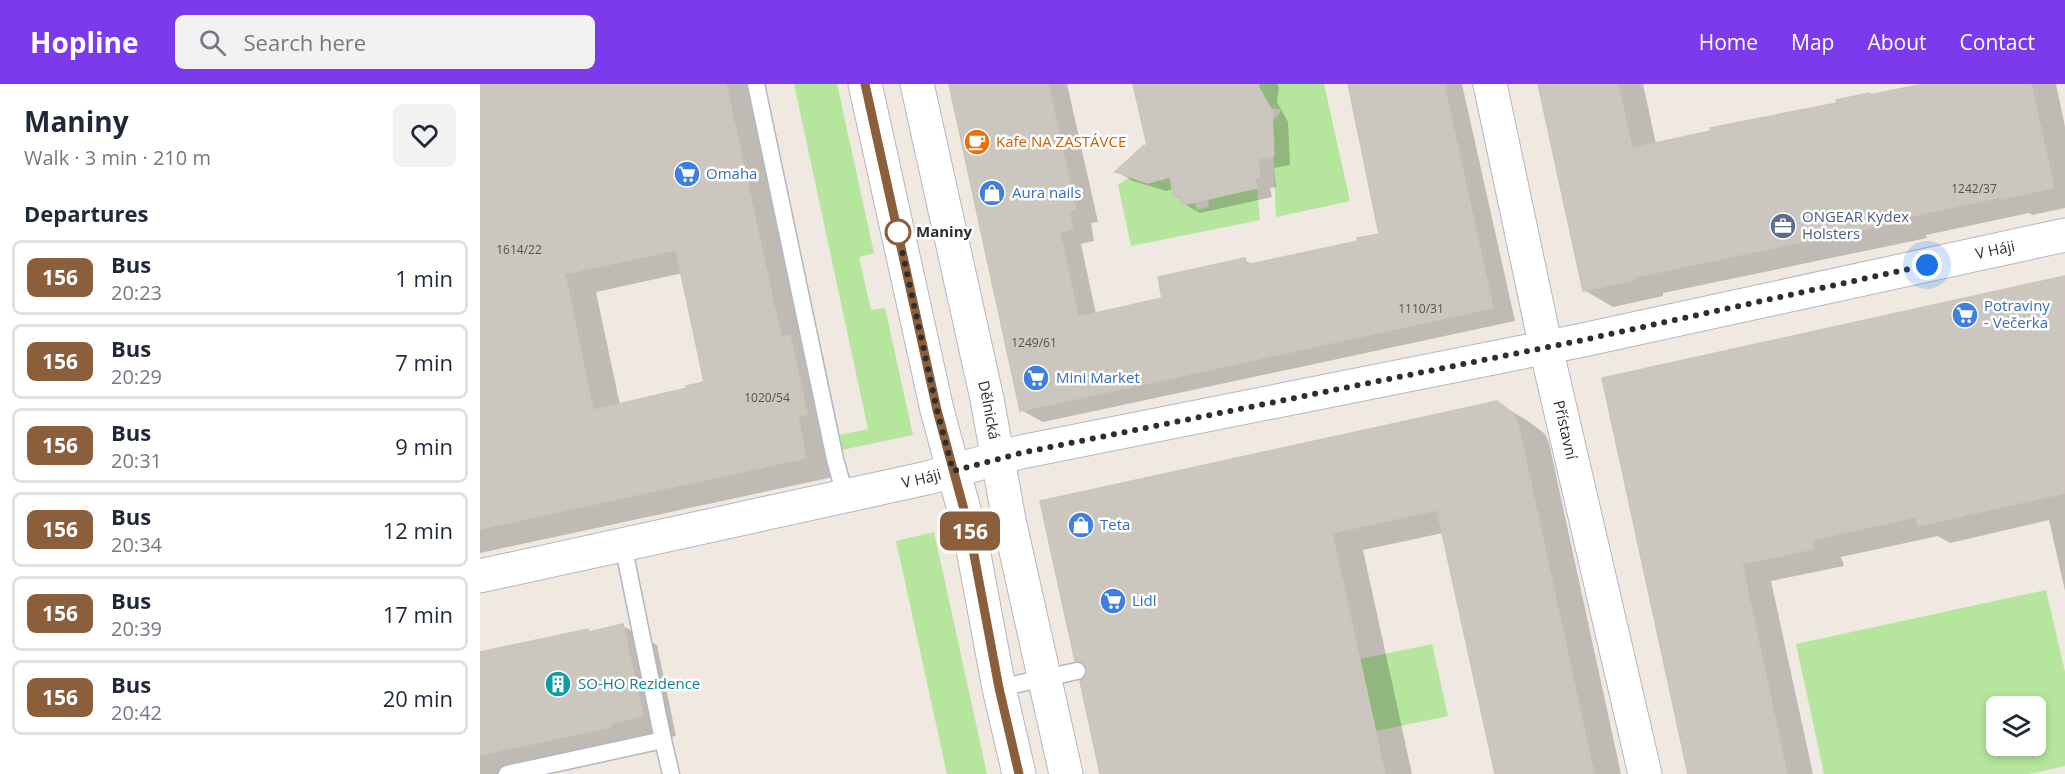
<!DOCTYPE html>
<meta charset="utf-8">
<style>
body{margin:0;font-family:"Open Sans",sans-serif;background:#f2f2f3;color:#1f2937;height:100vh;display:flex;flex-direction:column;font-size:22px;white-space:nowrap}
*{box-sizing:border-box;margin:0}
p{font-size:20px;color:#747a83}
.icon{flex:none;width:33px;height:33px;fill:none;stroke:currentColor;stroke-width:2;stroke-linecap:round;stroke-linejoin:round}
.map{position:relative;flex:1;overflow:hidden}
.side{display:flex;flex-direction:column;background:#fff;width:480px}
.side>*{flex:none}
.badge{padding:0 12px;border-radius:9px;font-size:21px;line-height:39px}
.fabs{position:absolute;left:1506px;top:612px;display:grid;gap:12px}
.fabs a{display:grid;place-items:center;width:60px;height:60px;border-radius:9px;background:#fff;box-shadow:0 3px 9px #0003;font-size:30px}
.you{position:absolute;width:30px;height:30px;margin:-15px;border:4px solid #fff;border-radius:50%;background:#1a73e8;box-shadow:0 0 0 9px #1a73e833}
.map>.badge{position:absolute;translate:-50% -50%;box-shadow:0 0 0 3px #fff}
h2{padding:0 24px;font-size:22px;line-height:54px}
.round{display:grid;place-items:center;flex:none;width:63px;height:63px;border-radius:9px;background:#f2f2f3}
.summary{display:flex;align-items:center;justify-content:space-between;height:102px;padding:0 24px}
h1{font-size:28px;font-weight:700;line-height:45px}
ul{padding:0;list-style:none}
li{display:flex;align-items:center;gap:18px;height:75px;margin:0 12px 9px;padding:0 12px;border:3px solid #e0e1e3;border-radius:9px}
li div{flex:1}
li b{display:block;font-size:22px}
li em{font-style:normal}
li .badge{min-width:66px;font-weight:700;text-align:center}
header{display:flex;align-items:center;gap:36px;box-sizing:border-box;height:84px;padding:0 30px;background:#7c3aed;color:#fff}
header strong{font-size:28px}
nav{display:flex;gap:33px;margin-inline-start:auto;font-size:21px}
.search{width:420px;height:54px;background:#f2f2f3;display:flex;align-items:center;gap:15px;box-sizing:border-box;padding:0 21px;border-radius:9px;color:#747a83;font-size:22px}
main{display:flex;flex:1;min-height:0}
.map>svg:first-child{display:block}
</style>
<header>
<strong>Hopline</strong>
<div class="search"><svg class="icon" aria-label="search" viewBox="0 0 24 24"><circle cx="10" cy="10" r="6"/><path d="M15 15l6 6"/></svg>Search here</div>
<nav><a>Home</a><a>Map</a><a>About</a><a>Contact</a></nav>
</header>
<main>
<section class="side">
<div class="summary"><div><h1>Maniny</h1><p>Walk · 3 min · 210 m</p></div><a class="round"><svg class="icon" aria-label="heart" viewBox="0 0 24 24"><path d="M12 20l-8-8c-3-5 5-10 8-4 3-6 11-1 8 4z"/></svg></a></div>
<h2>Departures</h2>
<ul>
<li><span class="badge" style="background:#8b5e3c;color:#fff">156</span><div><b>Bus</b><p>20:23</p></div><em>1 min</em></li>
<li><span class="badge" style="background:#8b5e3c;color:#fff">156</span><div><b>Bus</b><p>20:29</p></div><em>7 min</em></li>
<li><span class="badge" style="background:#8b5e3c;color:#fff">156</span><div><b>Bus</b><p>20:31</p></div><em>9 min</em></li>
<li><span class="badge" style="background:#8b5e3c;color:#fff">156</span><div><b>Bus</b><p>20:34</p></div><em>12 min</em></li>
<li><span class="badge" style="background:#8b5e3c;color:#fff">156</span><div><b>Bus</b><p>20:39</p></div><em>17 min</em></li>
<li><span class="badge" style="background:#8b5e3c;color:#fff">156</span><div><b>Bus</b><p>20:42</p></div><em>20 min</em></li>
</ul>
</section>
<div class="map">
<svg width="1585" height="690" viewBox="0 0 1585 690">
<rect width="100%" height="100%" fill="#efe9e1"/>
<g fill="#b6e59e" fill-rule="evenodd">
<polygon points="314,0 357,0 394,169 379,173 391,226 405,224 433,351 362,366 359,351 388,345"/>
<polygon points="781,0 844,0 870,117 796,133 792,37 801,28 800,25 789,24 777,4"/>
<polygon points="650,93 665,99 690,93 694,112 701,111 703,121 715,118 717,126 729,123 728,115 777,104 780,136 651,162 638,101"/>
<polygon points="454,448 507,690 467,690 416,457"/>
<path d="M1566 506 1585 588V682L1549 690H1344L1316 560ZM1516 622H1556V662H1516Z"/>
<polygon points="952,560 968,632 896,647 880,575"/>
</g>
<g fill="#0003" fill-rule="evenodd">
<path d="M0 0H274L331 265 343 272 359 348 350 350 358 392 0 469ZM203 189 226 300 140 321 116 208Z"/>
<polygon points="470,0 587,0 618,138 611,139 614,157 601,160 616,230 684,215 764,176 774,181 880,158 901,151 868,0 982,0 1035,237 563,338 541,326"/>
<polygon points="655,0 797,0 799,3 797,18 808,38 810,81 794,84 796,103 790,104 792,113 720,129 704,120 703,116 696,112 694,105 686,107 653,97 637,88 668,63"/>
<polygon points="1059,0 1163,0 1176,60 1359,20 1390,11 1393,12 1450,0 1576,0 1585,43 1585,124 1552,131 1549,129 1446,151 1447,154 1183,209 1183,212 1133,223 1104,206"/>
<polygon points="1585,193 1585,507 1569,436 1470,459 1458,452 1361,473 1364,482 1291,497 1333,690 1209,690 1124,295"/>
<polygon points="1016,318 1048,337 1065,350 1069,359 1141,690 1017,690 963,449 883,466 932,690 621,690 607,582 597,576"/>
<polygon points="143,542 177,561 196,652 36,690 0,690 0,570 108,546 112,548"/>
</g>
<g fill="#cbc7bf" stroke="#cbc5ba" stroke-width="1.5" fill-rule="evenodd">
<path d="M0 0H246L301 253 310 251 327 330 318 332 326 374 0 445ZM196 166 224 298 206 302 207 304 113 326 85 190Z"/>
<polygon points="469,0 568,0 596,125 589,127 593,145 580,148 598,233 682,214 678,193 765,174 766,181 878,157 877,154 899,150 868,0 964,0 1013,224 540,327"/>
<polygon points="653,0 777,0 792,27 794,72 778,75 780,93 774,95 777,104 702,121 700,111 694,113 690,93 668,99 635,88 663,62 667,61"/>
<polygon points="1058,0 1138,0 1152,64 1231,47 1230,44 1357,19 1356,16 1390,9 1390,11 1443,0 1551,0 1574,104 1521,115 1521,113 1418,135 1418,138 1155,193 1155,196 1103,207"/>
<polygon points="1585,192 1585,409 1438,442 1436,433 1332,456 1334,465 1262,480 1307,690 1208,690 1122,294"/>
<polygon points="1017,317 1034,330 1038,340 1114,690 1015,690 957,426 852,449 905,690 620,690 600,597 607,591 607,584 601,577 595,577 560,417"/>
<polygon points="143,540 163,632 129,640 131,643 0,671 0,568 108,545 109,548"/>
</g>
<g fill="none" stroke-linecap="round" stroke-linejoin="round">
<defs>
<g id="service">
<polyline points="276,0 355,375 365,411"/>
<polyline points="519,604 597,587"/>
<polyline points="183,656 191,690"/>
<polyline points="27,690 183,656 143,461"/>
</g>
<g id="minor">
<path id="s1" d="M1010 0 1066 264 1165 690"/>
<path id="s2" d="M0 492 447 394 541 368 1103 256 1585 151"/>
</g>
<g id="tertiary">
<polyline points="385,0 457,326 489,444 519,604 539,690"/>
<path id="s3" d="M437 0 507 315 529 436 586 690"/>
</g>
</defs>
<use href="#service" stroke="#b4b7c1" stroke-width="19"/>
<use href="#minor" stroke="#b4b7c1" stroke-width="35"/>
<use href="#tertiary" stroke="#b4b7c1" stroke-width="35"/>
<use href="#service" stroke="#fff" stroke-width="16"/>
<use href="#minor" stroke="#fff" stroke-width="33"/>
<use href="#tertiary" stroke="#fff" stroke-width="33"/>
</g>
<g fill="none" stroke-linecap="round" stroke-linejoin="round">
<defs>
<polyline id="line" points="385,0 457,326 489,444 519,604 539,690"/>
</defs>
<use href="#line" stroke="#fff" stroke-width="14"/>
<use href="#line" stroke="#8b5e3c" stroke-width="9"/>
<polyline stroke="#2e2e2e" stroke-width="6" stroke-dasharray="0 10.8" points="418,148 457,326 473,387 541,369 1103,256 1447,181"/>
</g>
<defs>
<symbol id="cafe-disc" viewBox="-11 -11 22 22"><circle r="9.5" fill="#e8710a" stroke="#fff"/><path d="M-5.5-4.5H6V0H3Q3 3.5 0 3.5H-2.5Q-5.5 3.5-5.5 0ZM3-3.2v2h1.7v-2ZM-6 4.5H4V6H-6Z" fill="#fff"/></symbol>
<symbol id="supermarket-disc" viewBox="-11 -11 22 22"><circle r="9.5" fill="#3f7fe0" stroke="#fff"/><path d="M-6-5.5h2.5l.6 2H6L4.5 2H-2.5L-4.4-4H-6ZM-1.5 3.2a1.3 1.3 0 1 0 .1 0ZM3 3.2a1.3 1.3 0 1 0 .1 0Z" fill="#fff"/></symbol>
<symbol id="shop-disc" viewBox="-11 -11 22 22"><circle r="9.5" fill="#3f7fe0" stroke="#fff"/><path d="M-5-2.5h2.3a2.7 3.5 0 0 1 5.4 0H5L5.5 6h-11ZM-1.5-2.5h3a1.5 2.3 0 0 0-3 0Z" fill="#fff"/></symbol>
<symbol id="office-disc" viewBox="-11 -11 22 22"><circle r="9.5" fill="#5c6f8a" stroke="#fff"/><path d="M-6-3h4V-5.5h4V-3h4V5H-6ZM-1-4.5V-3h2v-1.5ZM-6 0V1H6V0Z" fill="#fff"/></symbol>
<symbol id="building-disc" viewBox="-11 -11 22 22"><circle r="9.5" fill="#0f9aa8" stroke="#fff"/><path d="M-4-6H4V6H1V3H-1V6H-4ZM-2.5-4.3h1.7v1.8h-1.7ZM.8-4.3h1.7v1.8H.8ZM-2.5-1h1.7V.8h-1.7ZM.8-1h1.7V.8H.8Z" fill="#fff"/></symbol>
</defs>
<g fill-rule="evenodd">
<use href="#cafe-disc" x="482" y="43" width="30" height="30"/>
<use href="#supermarket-disc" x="192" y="75" width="30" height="30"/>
<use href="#shop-disc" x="497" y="94" width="30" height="30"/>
<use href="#office-disc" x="1288" y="127" width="30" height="30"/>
<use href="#supermarket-disc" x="1470" y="216" width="30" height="30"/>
<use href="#supermarket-disc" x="541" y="279" width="30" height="30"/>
<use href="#shop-disc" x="586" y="426" width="30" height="30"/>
<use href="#supermarket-disc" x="618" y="502" width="30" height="30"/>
<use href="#building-disc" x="63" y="585" width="30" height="30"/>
</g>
<circle fill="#fff" stroke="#8b5e3c" stroke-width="3" cx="418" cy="148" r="12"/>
<g text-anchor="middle" stroke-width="5" stroke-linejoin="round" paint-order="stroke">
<g font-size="12" fill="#555452">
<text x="1494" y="109">1242/37</text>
<text x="39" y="170">1614/22</text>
<text x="941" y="229">1110/31</text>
<text x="554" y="263">1249/61</text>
<text x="287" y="318">1020/54</text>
</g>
<g font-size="15" fill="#c56008" stroke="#fff" text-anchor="start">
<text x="516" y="63">Kafe NA ZASTÁVCE</text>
</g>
<g font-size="15" fill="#366cbe" stroke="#fff" text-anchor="start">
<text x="226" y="95">Omaha</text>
<text x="532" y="114">Aura nails</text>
<text x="1504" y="227">Potraviny<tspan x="1504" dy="17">- Večerka</tspan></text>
<text x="576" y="299">Mini Market</text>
<text x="620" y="446">Teta</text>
<text x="652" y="522">Lidl</text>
</g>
<g font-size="15" fill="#4e5e75" stroke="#fff" text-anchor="start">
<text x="1322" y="138">ONGEAR Kydex<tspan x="1322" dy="17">Holsters</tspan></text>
</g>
<g font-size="15" font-weight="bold" fill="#2e2e2e" stroke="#fff" text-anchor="start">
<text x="436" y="153">Maniny</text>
</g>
<g font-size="15" fill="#2e2e2e" stroke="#fff">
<text dy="5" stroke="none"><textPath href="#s2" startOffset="1550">V Háji</textPath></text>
<text dy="5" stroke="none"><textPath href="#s3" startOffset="334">Dělnická</textPath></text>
<text dy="5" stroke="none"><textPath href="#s1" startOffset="354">Přístavní</textPath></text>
<text dy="5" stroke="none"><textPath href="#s2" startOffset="452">V Háji</textPath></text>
</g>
<g font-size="15" fill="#0d838f" stroke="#fff" text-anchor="start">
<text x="98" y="605">SO-HO Rezidence</text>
</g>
</g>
</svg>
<div class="fabs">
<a><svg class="icon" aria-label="layers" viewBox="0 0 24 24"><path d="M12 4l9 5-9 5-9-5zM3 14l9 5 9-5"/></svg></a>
</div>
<div class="you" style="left:1447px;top:181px"></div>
<b class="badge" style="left:490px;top:447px;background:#8b5e3c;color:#fff">156</b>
</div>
</main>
